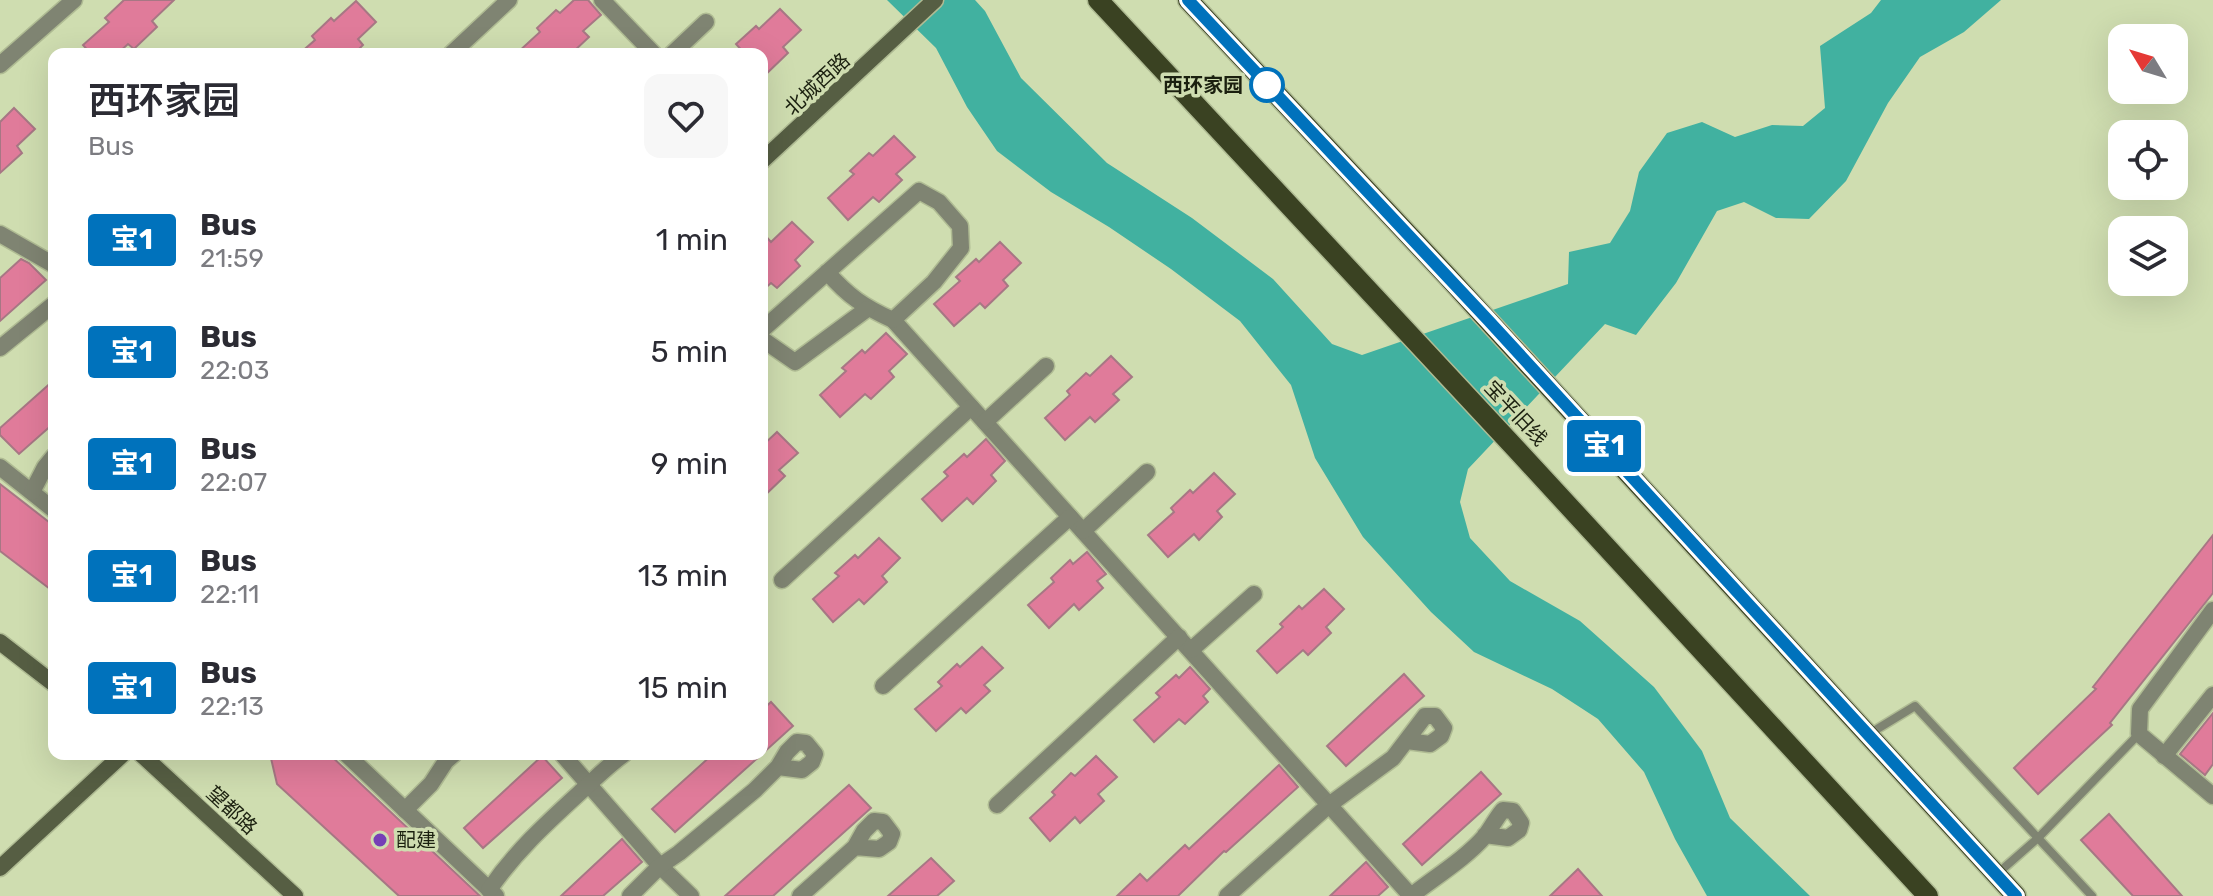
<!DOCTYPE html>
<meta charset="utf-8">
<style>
body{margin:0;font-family:Rubik,"Noto Sans SC",sans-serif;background:#f7f7f7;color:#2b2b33;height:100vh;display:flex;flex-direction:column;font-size:30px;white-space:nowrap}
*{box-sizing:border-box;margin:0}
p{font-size:26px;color:#7c7c81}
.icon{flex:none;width:44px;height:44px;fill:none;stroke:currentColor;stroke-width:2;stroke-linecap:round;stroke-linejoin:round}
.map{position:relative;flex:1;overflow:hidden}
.details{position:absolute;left:48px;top:48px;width:720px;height:712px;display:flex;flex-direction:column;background:#fff;border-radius:16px;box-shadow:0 8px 32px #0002}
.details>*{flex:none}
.badge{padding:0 16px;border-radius:6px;font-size:28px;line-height:52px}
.needle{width:52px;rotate:308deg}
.fabs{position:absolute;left:2108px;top:24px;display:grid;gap:16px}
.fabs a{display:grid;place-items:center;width:80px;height:80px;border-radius:16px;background:#fff;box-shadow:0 8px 32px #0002;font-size:40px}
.map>.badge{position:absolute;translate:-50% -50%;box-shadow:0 0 0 4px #fff}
.round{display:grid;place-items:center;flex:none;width:84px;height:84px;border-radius:16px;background:#f7f7f7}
.summary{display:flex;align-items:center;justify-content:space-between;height:136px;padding:0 40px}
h1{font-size:38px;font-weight:600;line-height:60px}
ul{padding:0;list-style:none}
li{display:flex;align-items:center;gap:24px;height:112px;padding:0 40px}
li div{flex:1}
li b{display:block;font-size:30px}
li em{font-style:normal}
li .badge{min-width:88px;font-weight:700;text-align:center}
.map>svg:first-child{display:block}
</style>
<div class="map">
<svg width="2213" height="896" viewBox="0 0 2213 896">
<rect width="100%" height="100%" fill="#cfddb0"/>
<polygon fill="#41b1a0" points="887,0 975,0 985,11 1021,78 1107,163 1192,218 1273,279 1332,344 1362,355 1568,284 1569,252 1610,243 1630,211 1639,172 1667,133 1702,122 1735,137 1772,125 1803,126 1825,108 1820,46 1871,13 1881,0 2001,0 1964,32 1920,57 1888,103 1846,181 1809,219 1776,218 1744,202 1717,211 1676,283 1636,335 1605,324 1468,469 1460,502 1470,538 1510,581 1580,621 1654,687 1702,751 1730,818 1810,896 1707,896 1675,839 1644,772 1598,719 1552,689 1474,652 1431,612 1363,537 1315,458 1291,385 1240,321 1171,269 1109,227 1051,192 997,151 967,107 936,48"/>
<g fill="#e07b9a" stroke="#a77784" stroke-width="2">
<polygon points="124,0 174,0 152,21 157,27 134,49 128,44 117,54 91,54 83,45 109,22 105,18"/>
<polygon points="574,0 588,0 601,15 583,31 589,37 571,54 516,54 540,32 537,28 556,10 560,13"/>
<polygon points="356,1 376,22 358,39 363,45 354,54 299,54 315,40 312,36 331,18 334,21"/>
<polygon points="780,9 801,30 783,47 788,53 762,78 762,54 745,54 736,44 756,26 759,29"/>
<polygon points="14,108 35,129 17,146 22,153 0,173 0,122"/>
<polygon points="894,136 915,157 896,174 902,180 879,202 873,197 848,220 828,198 854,174 850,171 869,153 873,156"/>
<polygon points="792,222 813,242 795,260 800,266 777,288 771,283 762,291 762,232 771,242"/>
<polygon points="1000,242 1021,263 1003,280 1008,286 985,308 980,303 954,326 934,304 960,281 956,277 976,259 979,262"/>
<polygon points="21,259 29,263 46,280 0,321 0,278"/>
<polygon points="886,333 907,354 889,371 894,377 871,399 865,394 840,417 820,395 846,371 842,368 862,350 865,353"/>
<polygon points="1111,356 1132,377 1113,394 1119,400 1095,422 1090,417 1065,440 1045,418 1070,395 1067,391 1086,373 1090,376"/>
<polygon points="54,380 54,423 19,454 0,435 0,428"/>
<polygon points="777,432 798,453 779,470 785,476 762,498 762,446"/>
<polygon points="986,439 1005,461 991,475 996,481 973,504 967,498 942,521 922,499 948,476 944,472 964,454 967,457"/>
<polygon points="1214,473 1235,494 1217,511 1222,517 1199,540 1194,534 1168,557 1148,535 1174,512 1171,508 1190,490 1193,493"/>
<polygon points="0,484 54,526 54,592 0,551"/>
<polygon points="2213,535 2213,593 2110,723 2112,725 2038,794 2014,768 2096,689 2093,687"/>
<polygon points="879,538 900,558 882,576 887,582 864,604 859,599 833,622 813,599 839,576 835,573 855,555 858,558"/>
<polygon points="1087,552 1106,574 1097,581 1103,588 1079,610 1074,604 1049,628 1028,605 1054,582 1051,578 1070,560 1073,564"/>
<polygon points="1324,589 1344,609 1326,627 1331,633 1308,655 1303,650 1277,673 1257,651 1283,627 1280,624 1299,606 1302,609"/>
<polygon points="982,647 1003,668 984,685 990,691 966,713 961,708 936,731 915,709 942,686 938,682 957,664 960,667"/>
<polygon points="1190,667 1210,689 1203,696 1208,702 1185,724 1179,719 1154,742 1134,720 1160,697 1156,693 1176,675 1179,678"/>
<polygon points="1404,674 1424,696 1346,766 1327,746"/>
<polygon points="771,702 793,726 762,754 762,710"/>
<polygon points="2213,713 2213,764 2205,775 2180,754"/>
<polygon points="270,754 329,754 480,896 399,896 277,784"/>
<polygon points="713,754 762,754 675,832 652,809"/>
<polygon points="542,756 562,778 483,848 464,828"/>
<polygon points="1096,756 1117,777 1098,794 1104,801 1080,823 1075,817 1050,841 1030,818 1055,795 1052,792 1071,773 1075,776"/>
<polygon points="1279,765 1298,787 1226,852 1224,851 1178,896 1117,896 1140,874 1147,881 1185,845 1189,849"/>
<polygon points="1481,772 1501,794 1422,865 1403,844"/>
<polygon points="849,785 871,808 773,896 725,896"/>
<polygon points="2109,814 2182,896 2133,896 2081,840"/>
<polygon points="622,839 642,862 603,896 561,896"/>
<polygon points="931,858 954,881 937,896 888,896"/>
<polygon points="1366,862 1388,887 1378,896 1330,896"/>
<polygon points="1578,869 1602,896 1550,896"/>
</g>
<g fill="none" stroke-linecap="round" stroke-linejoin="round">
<defs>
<g id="lane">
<polyline points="1869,734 1915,706 2092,896"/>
<polyline points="1997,874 2038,838 2139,734"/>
</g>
<g id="street">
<polyline points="602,0 654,54"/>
<polyline points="451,54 509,0"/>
<polyline points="672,54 706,22"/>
<polyline points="0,65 74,0"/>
<polyline points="0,234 54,265"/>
<polyline points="893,320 1411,896"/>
<path d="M762 330 919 191 939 202 960 226 961 248 934 282 893 320C864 307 848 296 827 272"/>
<polyline points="762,339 795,362 867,309"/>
<polyline points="0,348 54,304"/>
<polyline points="985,422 1046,366"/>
<polyline points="0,467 54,510"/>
<polyline points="32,492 45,467 54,456"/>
<polyline points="1083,531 1147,472"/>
<polyline points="782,580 971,407"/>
<polyline points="2213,610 2140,709 2139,734 2213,796"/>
<polyline points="1191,650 1254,594"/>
<polyline points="883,686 1070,517"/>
<polyline points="346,754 496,896"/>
<polyline points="562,754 660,866 691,896"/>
<polyline points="2164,756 2213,695"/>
<polyline points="997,805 1179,637"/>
<polyline points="405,810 431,784 446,761 454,754"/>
<path d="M489 890C517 849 550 820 587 786 599 775 610 764 624 754"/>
<polyline points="630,896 660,866 679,853 755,790 778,767 787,752 797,742 806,743 815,754 812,762 802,770 778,767"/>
<polyline points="800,896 855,847 864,831 874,821 883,822 892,834 889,842 879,849 855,847"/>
<polyline points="1227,896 1329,805 1393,758 1425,716 1435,716 1444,728 1441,736 1430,744 1407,741"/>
<path d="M1411 896C1435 877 1465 859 1485 836 1492 827 1496 818 1503 810L1513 811 1521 823 1519 830 1508 838 1485 835"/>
</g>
<g id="secondary">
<polyline points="762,161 935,0"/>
<polyline points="0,642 54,684"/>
<polyline points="141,754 295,896"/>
<polyline points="0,868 123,754"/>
</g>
<g id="primary">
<polyline points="1098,0 1517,450 1928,896"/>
<polyline points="1188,0 1448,277 2016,896"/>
</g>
</defs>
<use href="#lane" stroke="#afbb93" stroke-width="11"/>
<use href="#street" stroke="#afbb93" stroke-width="19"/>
<use href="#secondary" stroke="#afbb93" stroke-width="19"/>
<use href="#primary" stroke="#afbb93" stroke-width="23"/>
<use href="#lane" stroke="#7f8472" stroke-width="8"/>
<use href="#street" stroke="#7f8472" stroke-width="16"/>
<use href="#secondary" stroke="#565e43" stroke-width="16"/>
<use href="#primary" stroke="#3a4222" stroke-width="20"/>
</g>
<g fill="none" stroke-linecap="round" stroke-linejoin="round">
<defs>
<polyline id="line" points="1188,0 1488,320 2016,896"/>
</defs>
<use href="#line" stroke="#fff" stroke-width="18"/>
<use href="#line" stroke="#0072bc" stroke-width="12"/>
</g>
<circle fill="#fff" stroke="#0072bc" stroke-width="4" cx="1267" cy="85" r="16"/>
<circle fill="#763fb6" stroke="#cfddb0" stroke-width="3" cx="380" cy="840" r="8"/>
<g text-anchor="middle" stroke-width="7" stroke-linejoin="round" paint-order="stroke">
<g font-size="20" fill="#1b200f" stroke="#cfddb0">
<text transform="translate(817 84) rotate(-43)" y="7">北城西路</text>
<text transform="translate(1516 413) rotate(47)" y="7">宝平旧线</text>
<text transform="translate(232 810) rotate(43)" y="7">望都路</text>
</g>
<g font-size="20" font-weight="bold" fill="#1b200f" stroke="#cfddb0" text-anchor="end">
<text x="1243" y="92">西环家园</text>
</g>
<g font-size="20" fill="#1b200f" stroke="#cfddb0" text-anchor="start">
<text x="396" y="847">配建</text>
</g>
</g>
</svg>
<div class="fabs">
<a><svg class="needle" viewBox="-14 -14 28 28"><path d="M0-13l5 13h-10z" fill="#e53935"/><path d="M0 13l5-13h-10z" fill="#7c7c81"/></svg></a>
<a><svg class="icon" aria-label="locate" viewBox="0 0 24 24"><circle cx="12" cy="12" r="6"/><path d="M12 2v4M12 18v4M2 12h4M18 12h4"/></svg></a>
<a><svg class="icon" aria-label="layers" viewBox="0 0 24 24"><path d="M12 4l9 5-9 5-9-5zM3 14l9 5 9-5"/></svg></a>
</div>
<b class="badge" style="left:1604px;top:446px;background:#0072bc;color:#fff">宝1</b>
<section class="details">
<div class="summary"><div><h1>西环家园</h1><p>Bus</p></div><a class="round"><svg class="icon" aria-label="heart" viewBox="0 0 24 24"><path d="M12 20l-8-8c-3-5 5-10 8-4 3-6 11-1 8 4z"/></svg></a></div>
<ul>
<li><span class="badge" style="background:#0072bc;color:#fff">宝1</span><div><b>Bus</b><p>21:59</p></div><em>1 min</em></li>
<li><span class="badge" style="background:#0072bc;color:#fff">宝1</span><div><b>Bus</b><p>22:03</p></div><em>5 min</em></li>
<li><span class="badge" style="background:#0072bc;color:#fff">宝1</span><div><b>Bus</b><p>22:07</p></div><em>9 min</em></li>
<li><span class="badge" style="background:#0072bc;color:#fff">宝1</span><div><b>Bus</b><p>22:11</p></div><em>13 min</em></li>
<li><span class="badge" style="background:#0072bc;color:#fff">宝1</span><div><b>Bus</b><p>22:13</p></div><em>15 min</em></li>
</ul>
</section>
</div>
